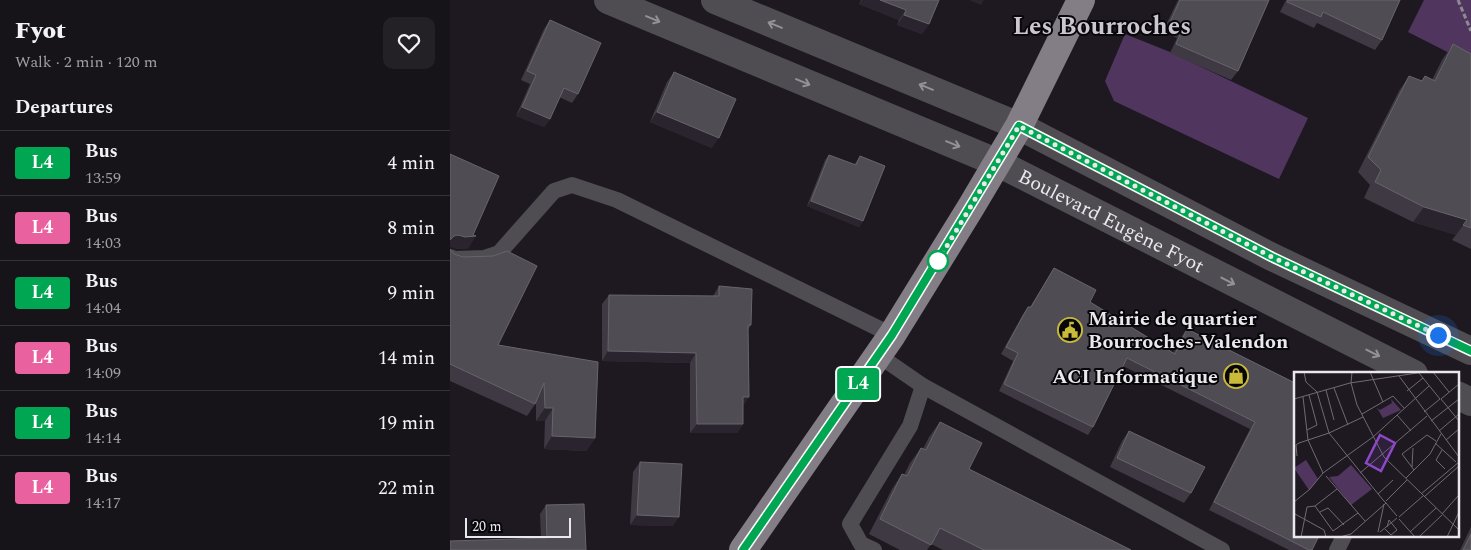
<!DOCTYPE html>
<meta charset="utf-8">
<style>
body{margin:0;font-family:Spectral,serif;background:#232026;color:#f1f3f6;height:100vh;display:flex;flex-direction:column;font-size:19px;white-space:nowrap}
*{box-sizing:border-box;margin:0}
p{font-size:16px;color:#9e9ea2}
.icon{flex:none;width:28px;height:28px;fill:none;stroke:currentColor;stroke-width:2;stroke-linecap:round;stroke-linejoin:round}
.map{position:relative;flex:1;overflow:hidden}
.side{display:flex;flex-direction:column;background:#161319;width:450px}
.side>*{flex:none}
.badge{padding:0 10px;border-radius:4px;font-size:18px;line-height:32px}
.scale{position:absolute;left:15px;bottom:12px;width:106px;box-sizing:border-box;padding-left:5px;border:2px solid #eae7ed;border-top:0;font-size:14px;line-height:18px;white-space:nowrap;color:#eae7ed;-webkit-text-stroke:4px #070608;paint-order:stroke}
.you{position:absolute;width:25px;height:25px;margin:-12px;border:4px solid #fff;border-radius:50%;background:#1a73e8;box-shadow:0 0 0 8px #1a73e833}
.map>.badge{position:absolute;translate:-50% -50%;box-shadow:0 0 0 2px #fff}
h2{padding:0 15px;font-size:19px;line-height:45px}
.round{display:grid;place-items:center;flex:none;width:52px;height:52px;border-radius:10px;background:#232026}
.head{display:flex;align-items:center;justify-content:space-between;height:85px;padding:0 15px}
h1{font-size:24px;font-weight:800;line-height:38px}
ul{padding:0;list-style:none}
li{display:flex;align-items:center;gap:15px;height:65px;padding:0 15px;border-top:1px solid #353238}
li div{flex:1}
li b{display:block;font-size:19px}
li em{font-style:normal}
li .badge{min-width:55px;font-weight:700;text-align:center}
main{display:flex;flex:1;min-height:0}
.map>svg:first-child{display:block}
</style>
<main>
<section class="side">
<div class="head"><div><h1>Fyot</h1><p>Walk · 2 min · 120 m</p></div><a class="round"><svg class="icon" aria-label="heart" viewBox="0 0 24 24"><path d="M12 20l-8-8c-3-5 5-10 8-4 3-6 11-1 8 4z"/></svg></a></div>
<h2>Departures</h2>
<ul>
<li><span class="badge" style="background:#00a651;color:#fff">L4</span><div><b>Bus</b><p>13:59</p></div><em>4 min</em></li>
<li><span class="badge" style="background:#ea619f;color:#fff">L4</span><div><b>Bus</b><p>14:03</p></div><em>8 min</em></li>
<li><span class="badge" style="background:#00a651;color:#fff">L4</span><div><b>Bus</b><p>14:04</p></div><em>9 min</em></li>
<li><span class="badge" style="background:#ea619f;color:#fff">L4</span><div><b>Bus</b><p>14:09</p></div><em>14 min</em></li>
<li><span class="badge" style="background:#00a651;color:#fff">L4</span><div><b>Bus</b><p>14:14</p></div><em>19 min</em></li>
<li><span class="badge" style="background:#ea619f;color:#fff">L4</span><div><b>Bus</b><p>14:17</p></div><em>22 min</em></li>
</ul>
</section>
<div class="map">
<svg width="1021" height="550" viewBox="0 0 1021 550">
<rect width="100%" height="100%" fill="#1e1921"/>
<g fill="#50365f">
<polygon points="974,0 1021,0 1021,64 958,32"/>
<polygon points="675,34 720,52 858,118 829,179 664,101 655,81"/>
</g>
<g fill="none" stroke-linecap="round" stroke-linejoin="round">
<polyline stroke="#8d8a90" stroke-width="3" stroke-dasharray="5 2.5" stroke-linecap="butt" points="1008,0 1021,31"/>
<g stroke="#4f4d51" stroke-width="16">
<polyline points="0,257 4,259 34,258 49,253 104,191 122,185 167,200 442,335"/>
<polyline points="428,355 473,386 772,550"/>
<polyline points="424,550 411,544 400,524 460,426 473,386"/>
<polyline points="887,550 894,536"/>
</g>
<g stroke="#4f4d51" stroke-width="28">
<path id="s1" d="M158 0 548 163 964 374"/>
<polyline points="265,0 569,126 822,257 1021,351"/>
<polyline points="1007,395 1021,402"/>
</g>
<polyline stroke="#837e86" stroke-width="28" points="293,550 442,335 521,207 569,126 631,0"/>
</g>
<g fill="#3e3942">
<polygon points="411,0 489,0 479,24 472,34 447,25 449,20 409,4"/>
<polygon points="728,0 819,0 788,71 781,80 720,53 727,38 713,31"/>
<polygon points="836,0 950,0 932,40 925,50 867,23 864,28 830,12"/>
<polygon points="100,20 128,94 122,103 109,97 100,119 94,127 66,116 80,84 71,80 94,29"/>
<polygon points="1003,44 1021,54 1021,249 1002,240 1006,235 963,222 914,198 920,185 908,172 949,91 959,76 971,81 975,76 982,80 992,60"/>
<polygon points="224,72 262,148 200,122 217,82"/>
<polygon points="379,155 404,165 410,156 413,221 409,227 357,206 375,160"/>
<polygon points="0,249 48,345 148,362 145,438 136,451 94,449 95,421 86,421 86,403 77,416 0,381"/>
<polygon points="604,268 640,302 723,353 732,336 737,329 845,383 862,550 839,550 759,510 800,429 673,366 643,427 638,435 549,391 563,361 551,354 573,314 578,307 580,307"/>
<polygon points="269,286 301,325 298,330 299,397 293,405 293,424 287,433 240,433 240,363 152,361 152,304 159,295 263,296"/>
<polygon points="490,422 519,469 681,550 493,550 481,544 477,550 450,550 419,534 442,489 452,474 454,475 460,463 471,448 473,449 479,437"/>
<polygon points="679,431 741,493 734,503 660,467 672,441"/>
<polygon points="190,462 223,526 180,525 183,472"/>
<polygon points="96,505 136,550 91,538 90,514"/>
<polygon points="1021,527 1021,550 1010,550"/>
</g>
<g fill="#29242d">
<polygon points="412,0 430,0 456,10 449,20 409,4"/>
<polygon points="519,0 534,0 531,5"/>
<polygon points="454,15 479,24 472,34 447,25"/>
<polygon points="72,107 100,119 94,127 66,116"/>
<polygon points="207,112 269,138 262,148 200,122"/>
<polygon points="361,201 413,221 409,227 357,206"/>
<polygon points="974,207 1017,220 1006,235 963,222"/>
<polygon points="8,235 26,236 18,249 6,249 0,247 0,240 4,236"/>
<polygon points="158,351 246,353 240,363 152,361"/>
<polygon points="293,397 299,397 292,406"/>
<polygon points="95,408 103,408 95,421 86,421"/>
<polygon points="247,424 293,424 287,433 240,433"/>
<polygon points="102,436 145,438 136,451 94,449"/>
<polygon points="187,515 229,517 223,526 180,525"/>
</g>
<g fill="#504c54" stroke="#68646c">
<polygon points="430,0 489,0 479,24 454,15 456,10"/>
<polygon points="730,0 819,0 788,71 726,44 733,28 720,22"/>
<polygon points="838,0 950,0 932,40 873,12 871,17 837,2"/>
<polygon points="100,20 151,43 128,94 114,88 100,119 72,107 86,75 77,71"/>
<polygon points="1003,44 1021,54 1021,228 1013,225 1017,220 974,207 925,182 931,170 918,157 959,76 972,81 975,76 985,81"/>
<polygon points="224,72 286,99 269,138 207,112"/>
<polygon points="0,154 49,176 23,235 26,236 15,237 8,235 4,236 0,240"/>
<polygon points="379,155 406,165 410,156 435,166 413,221 361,201"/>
<polygon points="0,249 4,254 13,257 43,256 57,251 87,266 48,345 148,362 145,438 102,436 103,408 95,408 94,383 85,404 0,364"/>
<polygon points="604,268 646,290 640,302 725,354 737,329 845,383 845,536 869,536 862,550 859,550 764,502 805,422 677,358 643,427 554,384 568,353 556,347 578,307 581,307"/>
<polygon points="269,286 302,289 301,325 298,325 299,397 293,397 293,424 247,424 246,353 158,351 159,295 269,296"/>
<polygon points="490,422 532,443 519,469 681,550 534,550 490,528 481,545 430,519 452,474 457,476 471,448 476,450"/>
<polygon points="679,431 755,467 741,493 667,458"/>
<polygon points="190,462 232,464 229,517 187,515"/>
<polygon points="134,504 136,550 0,550 0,541 97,538 96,505"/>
<polygon points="1021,534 1021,550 1013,550"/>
</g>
<defs><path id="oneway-shaft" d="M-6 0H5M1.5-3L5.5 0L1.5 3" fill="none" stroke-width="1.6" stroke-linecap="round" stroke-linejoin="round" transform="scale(1.25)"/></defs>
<g stroke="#959297">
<use href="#oneway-shaft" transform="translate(203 19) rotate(23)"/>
<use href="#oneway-shaft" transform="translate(325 25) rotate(-158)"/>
<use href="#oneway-shaft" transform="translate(353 82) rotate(23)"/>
<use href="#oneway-shaft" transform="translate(476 87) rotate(-158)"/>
<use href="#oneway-shaft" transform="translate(503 144) rotate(22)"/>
<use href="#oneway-shaft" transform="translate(778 281) rotate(27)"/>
<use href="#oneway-shaft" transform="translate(923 353) rotate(27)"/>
</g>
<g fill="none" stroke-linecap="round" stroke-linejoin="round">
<defs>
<polyline id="line" points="293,550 442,335 569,126 822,257 1021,351"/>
</defs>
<use href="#line" stroke="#fff" stroke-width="11"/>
<use href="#line" stroke="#00a651" stroke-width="8"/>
<polyline stroke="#eae7ed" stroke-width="5" stroke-dasharray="0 9" points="488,261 569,126 822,257 988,335"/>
</g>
<defs>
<symbol id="civic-ring" viewBox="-11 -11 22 22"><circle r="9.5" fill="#070608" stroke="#caba3a" stroke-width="1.5"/><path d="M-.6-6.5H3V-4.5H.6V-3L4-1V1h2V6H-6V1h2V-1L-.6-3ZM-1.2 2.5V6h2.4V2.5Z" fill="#caba3a"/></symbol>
<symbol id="shop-ring" viewBox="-11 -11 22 22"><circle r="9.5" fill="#070608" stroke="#caba3a" stroke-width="1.5"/><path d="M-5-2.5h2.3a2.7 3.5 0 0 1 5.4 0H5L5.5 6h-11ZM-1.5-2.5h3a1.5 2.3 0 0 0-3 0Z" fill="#caba3a"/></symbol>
</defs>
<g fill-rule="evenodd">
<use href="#civic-ring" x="606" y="316" width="28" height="28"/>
<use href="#shop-ring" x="772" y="362" width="28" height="28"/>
</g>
<circle fill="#fff" stroke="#00a651" stroke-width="2.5" cx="488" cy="261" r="10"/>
<g text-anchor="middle" stroke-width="4" stroke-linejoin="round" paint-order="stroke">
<g font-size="20" fill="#eae7ed" stroke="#070608">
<text dy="7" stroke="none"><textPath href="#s1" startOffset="550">Boulevard Eugène Fyot</textPath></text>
</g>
<g font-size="20" font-weight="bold" fill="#eae7ed" stroke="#070608" text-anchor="start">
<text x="638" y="325">Mairie de quartier<tspan x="638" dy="23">Bourroches-Valendon</tspan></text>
<text x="768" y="383" text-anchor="end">ACI Informatique</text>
</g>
<g font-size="25" font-weight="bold" fill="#cdc6d1" stroke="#070608">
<text x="652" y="34">Les Bourroches</text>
</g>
</g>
<g transform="translate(844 372)">
<rect width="165" height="165" fill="#1e1921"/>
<path d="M97 27 107 38 89 46 83 36 86 38 98 31ZM12 88 24 107 15 118 0 96ZM57 93 78 117 57 133 35 105 44 104Z" fill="#50365f"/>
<path fill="none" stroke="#706b73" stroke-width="1" d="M10 0 12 10 23 20 35 61 89 128M58 0 57 11 63 33 90 85 165 158M76 0 89 30M139 0 155 20M125 1 146 27 130 40M105 4 165 85M165 12 147 27 165 49M40 16 54 53M32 18 40 48M113 19 129 6M9 25 14 68 29 101M0 27 56 11 130 0M68 42 99 24 110 36M103 43 117 59M137 49 165 27M13 58 23 53 15 23M145 59 165 42M152 68 165 57M141 71 162 90M148 78 142 88 151 97M3 84 2 73 5 71 35 61 69 45M118 95 119 76M120 98 108 82 133 63 142 69M66 101 133 44M32 104 71 149M0 105V151M112 106 136 82 147 62M84 122 99 108M127 122 165 90M130 125 165 94M92 129 113 108M0 130 16 117 29 101 79 65 135 14M92 131 103 144M21 134 39 159 64 141M26 140 34 136 50 153M1 142 30 158 32 165M148 142 164 124M105 145 129 124M105 147 121 165M91 157 97 163 103 158 95 148 93 155M84 160 90 132M86 160 103 146M116 160 142 136M7 165 13 135 21 134 43 117M46 165 57 162 92 131 89 128M125 165 148 143M153 165 165 140"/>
<path fill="#8c48c6" fill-opacity="0.15" stroke="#8c48c6" stroke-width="2.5" d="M86 63 101 71 87 99 72 91Z"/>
<rect width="165" height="165" fill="none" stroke="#eae7ed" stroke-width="2.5"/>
</g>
</svg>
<div class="scale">20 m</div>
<div class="you" style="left:988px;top:335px"></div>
<b class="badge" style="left:408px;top:384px;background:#00a651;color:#fff">L4</b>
</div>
</main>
